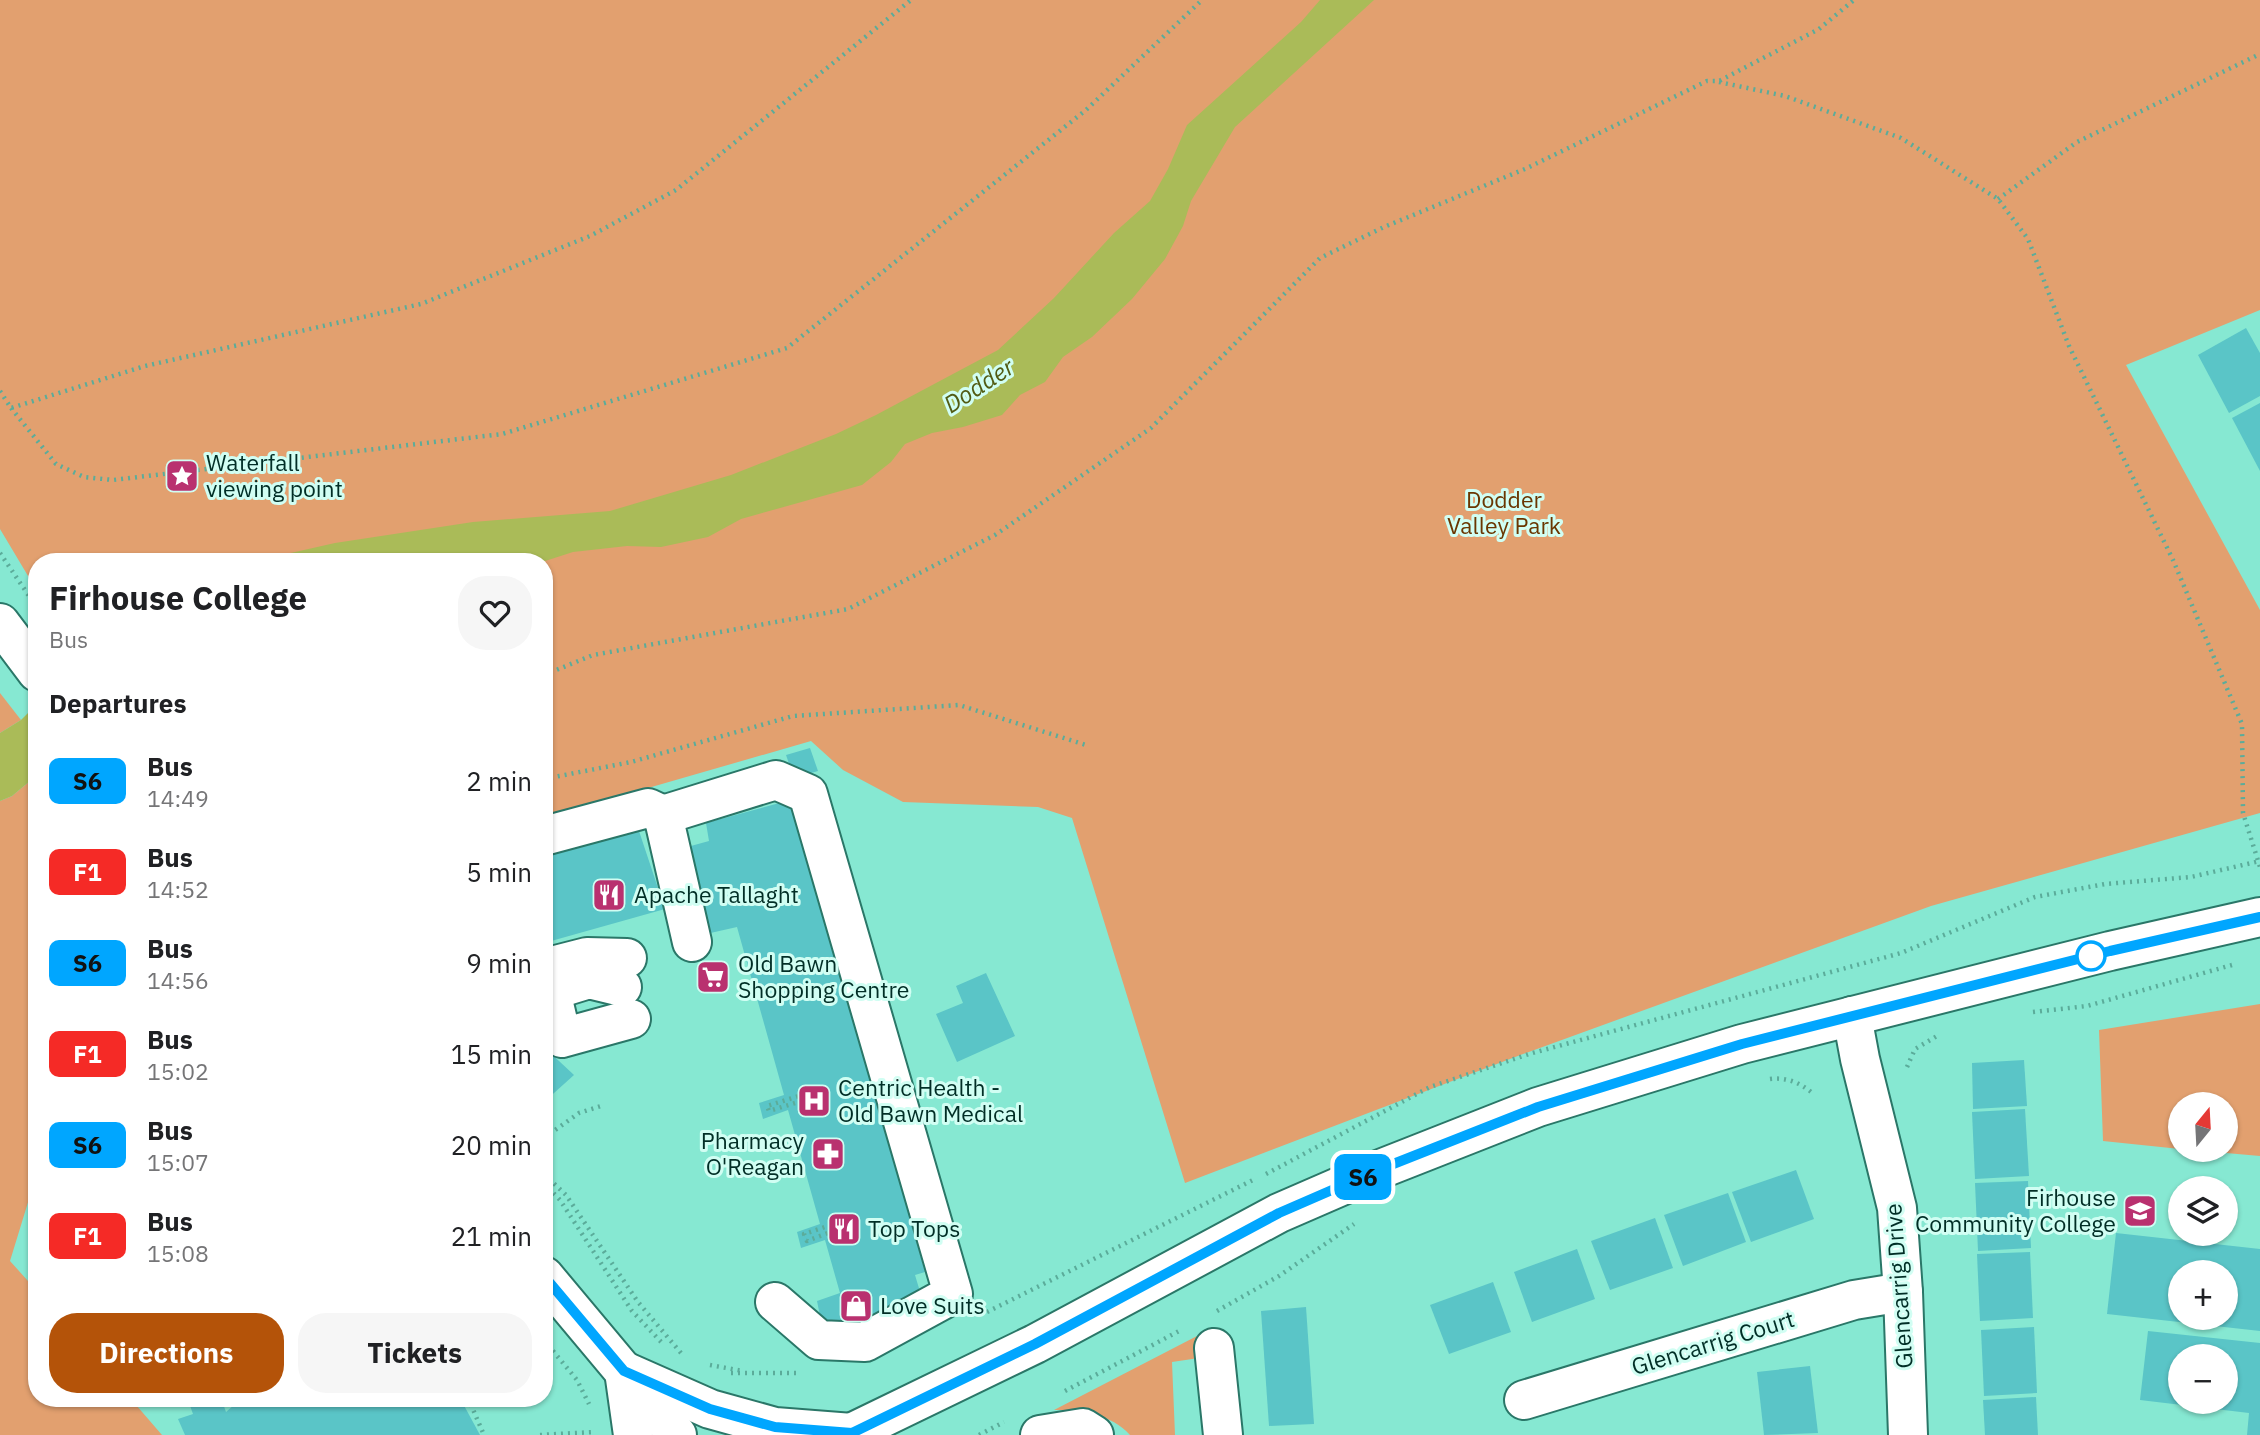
<!DOCTYPE html>
<meta charset="utf-8">
<style>
body{margin:0;font-family:"IBM Plex Sans",sans-serif;background:#f6f6f6;color:#202124;height:100vh;display:flex;flex-direction:column;font-size:26px;white-space:nowrap}
*{box-sizing:border-box;margin:0}
p{font-size:23px;color:#757577}
.icon{flex:none;width:38px;height:38px;fill:none;stroke:currentColor;stroke-width:2;stroke-linecap:round;stroke-linejoin:round}
.map{position:relative;flex:1;overflow:hidden}
.side{position:absolute;left:28px;top:553px;width:525px;height:854px;display:flex;flex-direction:column;background:#fff;border-radius:28px;box-shadow:0 2px 5px #0004}
.side>*{flex:none}
.badge{padding:0 14px;border-radius:10px;font-size:24px;line-height:46px}
.needle{width:46px;rotate:18deg}
.buttons{position:absolute;left:2168px;top:1092px;display:grid;gap:14px}
.buttons a{display:grid;place-items:center;width:70px;height:70px;border-radius:50%;background:#fff;box-shadow:0 2px 5px #0004;font-size:35px}
.map>.badge{position:absolute;translate:-50% -50%;box-shadow:0 0 0 4px #fff}
h2{padding:0 21px;font-size:26px;line-height:63px}
.round{display:grid;place-items:center;flex:none;width:74px;height:74px;border-radius:28px;background:#f6f6f6}
.headline{display:flex;align-items:center;justify-content:space-between;height:119px;padding:0 21px}
h1{font-size:33px;font-weight:700;line-height:52px}
.cta{display:flex;gap:14px;margin-top:auto;padding:14px 21px}
.cta a{flex:1;height:80px;border-radius:28px;background:#b45309;color:#fff;font-size:28px;font-weight:700;line-height:80px;text-align:center}
.cta a+a{background:#f6f6f6;color:#202124}
ul{padding:0;list-style:none}
li{display:flex;align-items:center;gap:21px;height:91px;padding:0 21px}
li div{flex:1}
li b{display:block;font-size:26px}
li em{font-style:normal}
li .badge{min-width:77px;font-weight:700;text-align:center}
.map>svg:first-child{display:block}
</style>
<div class="map">
<svg width="2260" height="1435" viewBox="0 0 2260 1435">
<rect width="100%" height="100%" fill="#86e8d2"/>
<g fill="#e2a06f">
<polygon points="0,0 2260,0 2260,310 2126,365 2260,610 2260,813 1931,906 1523,1054 1185,1183 1072,818 1038,807 903,802 843,770 811,741 544,818 544,562 37,562 37,591 0,529"/>
<polygon points="0,693 21,720 0,733"/>
<polygon points="37,775 37,1173 10,1261 37,1291 37,1398 130,1398 162,1435 0,1435 0,801 12,796"/>
<polygon points="2260,1004 2260,1156 2192,1150 2226,1150 2226,1104 2180,1104 2180,1149 2103,1141 2099,1030"/>
<path d="M1197 1336 1199 1358 1172 1362 1175 1435H1130C1112 1414 1080 1410 1054 1410Z"/>
</g>
<g fill="#aabb58">
<polygon points="1320,0 1374,0 1235,127 1191,201 1183,226 1165,259 1132,299 1092,337 1063,357 1045,382 1020,395 1002,415 963,427 932,433 905,444 891,462 862,485 741,519 708,537 661,547 627,546 573,552 542,562 251,562 335,543 473,522 610,511 731,475 836,434 876,415 998,350 1054,298 1114,233 1150,201 1168,169 1187,125 1301,22"/>
<polygon points="37,704 37,775 12,796 0,801 0,733 21,720"/>
</g>
<g fill="#5ac5c7" fill-rule="evenodd">
<polygon points="2246,328 2260,353 2260,396 2229,413 2198,355"/>
<polygon points="2260,403 2260,471 2232,418"/>
<polygon points="810,748 818,771 794,778 786,755"/>
<polygon points="794,799 925,1272 915,1275 921,1295 858,1326 822,1326 817,1301 840,1293 825,1240 801,1248 797,1232 820,1224 788,1110 763,1119 759,1103 784,1095 737,927 706,934 680,849 709,841 706,823"/>
<polygon points="636,822 665,909 544,943 544,847"/>
<polygon points="986,973 1015,1036 957,1062 936,1014 963,1003 956,986"/>
<polygon points="544,1047 574,1075 544,1102"/>
<polygon points="2024,1060 2027,1106 1973,1109 1972,1063"/>
<polygon points="2025,1109 2029,1176 1975,1179 1972,1112"/>
<polygon points="1796,1170 1814,1219 1751,1242 1732,1192"/>
<polygon points="2028,1181 2031,1248 1978,1251 1975,1183"/>
<polygon points="1728,1193 1746,1242 1683,1266 1664,1215"/>
<polygon points="1655,1218 1673,1268 1610,1290 1591,1241"/>
<path d="M2116 1233 2260 1249V1331L2107 1314ZM2180 1272H2226V1318H2180Z"/>
<polygon points="1577,1249 1595,1299 1532,1322 1514,1272"/>
<polygon points="2030,1252 2033,1318 1980,1321 1977,1254"/>
<polygon points="1493,1282 1511,1332 1449,1354 1430,1305"/>
<polygon points="1306,1307 1314,1424 1269,1426 1261,1311"/>
<polygon points="2034,1327 2037,1393 1984,1396 1981,1330"/>
<path d="M2148 1331 2260 1343V1435H2247L2249 1413 2140 1400ZM2180 1356H2226V1402H2180Z"/>
<polygon points="1810,1366 1818,1433 1764,1435 1757,1372"/>
<polygon points="2036,1397 2038,1435 1985,1435 1983,1400"/>
<polygon points="192,1398 206,1398 207,1402 221,1398 226,1412 242,1398 460,1398 480,1435 185,1435 178,1419 193,1414 188,1400"/>
</g>
<g fill="none" stroke-linecap="round" stroke-linejoin="round">
<defs>
<g id="minor">
<polyline points="544,836 648,808 663,815"/>
<polyline points="692,942 663,815 776,780 808,794 953,1294 865,1342 819,1340 775,1302"/>
<polyline points="544,968 587,957 627,958"/>
<polyline points="563,987 589,979 622,987"/>
<polyline points="551,991 562,1038 631,1019"/>
<polyline points="1852,1016 1860,1059 1897,1208 1903,1292 1908,1435"/>
<polyline points="1214,1348 1223,1435"/>
<polyline points="1524,1400 1854,1300 1903,1292"/>
<polyline points="1040,1435 1083,1428 1094,1435"/>
</g>
<g id="major">
<polyline points="0,623 37,672"/>
<polyline points="544,1276 677,1435"/>
<polyline points="624,1371 710,1409 775,1427 852,1433"/>
<polyline points="624,1371 633,1435"/>
<polyline points="847,1435 1035,1344 1279,1213 1378,1170 1538,1107 1742,1044 2110,951 2260,917"/>
</g>
</defs>
<use href="#minor" stroke="#2a7768" stroke-width="42"/>
<use href="#major" stroke="#2a7768" stroke-width="42"/>
<g stroke="#5bac9a" stroke-width="4.5" stroke-dasharray="2 5" stroke-linecap="butt">
<polyline points="1719,82 1785,96 1901,138 1998,199 2028,239 2069,346 2173,560 2242,724 2243,813 2260,867"/>
<polyline points="1998,199 2077,142 2260,54"/>
<polyline points="0,391 11,408 145,366 421,304 590,236 676,190 911,0"/>
<polyline points="11,408 56,464 84,477 113,480 502,434 787,348 1086,110 1202,0"/>
<polyline points="183,470 183,475 193,473 193,469"/>
<polyline points="0,553 29,596"/>
<polyline points="544,675 593,655 848,609 995,535 1151,428 1320,258 1384,227 1525,169 1707,81 1719,81 1819,29 1854,0"/>
<polyline points="544,779 631,762 793,716 959,705 1086,745"/>
<polyline points="2033,1012 2087,1006 2232,965"/>
<polyline points="1907,1067 1915,1049 1937,1036"/>
<path d="M1770 1079C1785 1077 1799 1082 1811 1092"/>
<polyline points="544,1138 579,1113 601,1106"/>
<polyline points="544,1174 566,1195 638,1302 681,1353"/>
<polyline points="1266,1174 1430,1087 1529,1054 1901,953 2035,897 2105,884 2191,877 2260,861"/>
<polyline points="544,1183 560,1200 632,1311 664,1345"/>
<polyline points="1217,1311 1279,1276 1354,1224"/>
<polyline points="987,1312 1255,1179"/>
<polyline points="544,1340 577,1380 589,1404"/>
<polyline points="710,1365 743,1371"/>
<polyline points="731,1373 799,1373"/>
<polyline points="1065,1391 1181,1330"/>
<polyline points="468,1398 484,1435"/>
<polyline points="540,1435 594,1432"/>
<polyline points="979,1435 1004,1422"/>
</g>
<use href="#minor" stroke="#fff" stroke-width="38"/>
<use href="#major" stroke="#fff" stroke-width="38"/>
<g stroke="#5bac9a" stroke-width="4.5" stroke-dasharray="2 5" stroke-linecap="butt">
<polyline points="795,1103 769,1111 767,1106 802,1095"/>
<polyline points="831,1225 804,1234 807,1241 846,1226"/>
</g>
</g>
<g fill="none" stroke-linecap="round" stroke-linejoin="round">
<defs>
<polyline id="line" points="544,1276 624,1371 710,1409 775,1427 852,1433 1035,1344 1279,1213 1378,1170 1538,1107 1742,1044 2110,951 2260,917"/>
</defs>
<use href="#line" stroke="#fff" stroke-width="16"/>
<use href="#line" stroke="#00a6ff" stroke-width="10"/>
</g>
<defs>
<symbol id="sight-square" viewBox="-11 -11 22 22"><rect x="-9" y="-9" width="18" height="18" rx="4" fill="#b9316f" stroke="#d1fef3"/><path d="M0-6L1.8-2.2L6-1.7L2.9 1.2L3.7 5.4L0 3.3L-3.7 5.4L-2.9 1.2L-6-1.7L-1.8-2.2Z" fill="#fff"/></symbol>
<symbol id="restaurant-square" viewBox="-11 -11 22 22"><rect x="-9" y="-9" width="18" height="18" rx="4" fill="#b9316f" stroke="#d1fef3"/><path d="M-5-6h1v4h1v-4h1v4h1v-4h1v5L-1.5 .5V6h-2V.5L-5-1ZM5-6V6H3V1.5H1.5Q1.5-4 5-6Z" fill="#fff"/></symbol>
<symbol id="supermarket-square" viewBox="-11 -11 22 22"><rect x="-9" y="-9" width="18" height="18" rx="4" fill="#b9316f" stroke="#d1fef3"/><path d="M-6-5.5h2.5l.6 2H6L4.5 2H-2.5L-4.4-4H-6ZM-1.5 3.2a1.3 1.3 0 1 0 .1 0ZM3 3.2a1.3 1.3 0 1 0 .1 0Z" fill="#fff"/></symbol>
<symbol id="hospital-square" viewBox="-11 -11 22 22"><rect x="-9" y="-9" width="18" height="18" rx="4" fill="#b9316f" stroke="#d1fef3"/><path d="M-5-5h3v3.5h4V-5h3V5h-3V1.5h-4V5h-3Z" fill="#fff"/></symbol>
<symbol id="pharmacy-square" viewBox="-11 -11 22 22"><rect x="-9" y="-9" width="18" height="18" rx="4" fill="#b9316f" stroke="#d1fef3"/><path d="M-2-6h4v4h4v4h-4v4h-4v-4h-4v-4h4Z" fill="#fff"/></symbol>
<symbol id="school-square" viewBox="-11 -11 22 22"><rect x="-9" y="-9" width="18" height="18" rx="4" fill="#b9316f" stroke="#d1fef3"/><path d="M0-5L7-2L0 1L-7-2ZM-4 1L0 2.5L4 1V4Q0 6-4 4Z" fill="#fff"/></symbol>
<symbol id="shop-square" viewBox="-11 -11 22 22"><rect x="-9" y="-9" width="18" height="18" rx="4" fill="#b9316f" stroke="#d1fef3"/><path d="M-5-2.5h2.3a2.7 3.5 0 0 1 5.4 0H5L5.5 6h-11ZM-1.5-2.5h3a1.5 2.3 0 0 0-3 0Z" fill="#fff"/></symbol>
</defs>
<g fill-rule="evenodd">
<use href="#sight-square" x="163" y="457" width="38" height="38"/>
<use href="#restaurant-square" x="590" y="876" width="38" height="38"/>
<use href="#supermarket-square" x="694" y="958" width="38" height="38"/>
<use href="#hospital-square" x="795" y="1082" width="38" height="38"/>
<use href="#pharmacy-square" x="809" y="1135" width="38" height="38"/>
<use href="#school-square" x="2121" y="1192" width="38" height="38"/>
<use href="#restaurant-square" x="825" y="1210" width="38" height="38"/>
<use href="#shop-square" x="837" y="1287" width="38" height="38"/>
</g>
<circle fill="#fff" stroke="#00a6ff" stroke-width="3.5" cx="2091" cy="956" r="14"/>
<g text-anchor="middle" stroke-width="6" stroke-linejoin="round" paint-order="stroke">
<g font-size="23" fill="#012e26" stroke="#d1fef3" text-anchor="start">
<text x="206" y="471">Waterfall<tspan x="206" dy="26">viewing point</tspan></text>
<text x="634" y="903">Apache Tallaght</text>
<text x="738" y="972">Old Bawn<tspan x="738" dy="26">Shopping Centre</tspan></text>
<text x="838" y="1096">Centric Health -<tspan x="838" dy="26">Old Bawn Medical</tspan></text>
<text x="804" y="1149" text-anchor="end">Pharmacy<tspan x="804" dy="26">O'Reagan</tspan></text>
<text x="2116" y="1206" text-anchor="end">Firhouse<tspan x="2116" dy="26">Community College</tspan></text>
<text x="868" y="1237">Top Tops</text>
<text x="880" y="1314">Love Suits</text>
</g>
<g font-size="23" fill="#6a3601" stroke="#d1fef3">
<text x="1504" y="508">Dodder<tspan x="1504" dy="26">Valley Park</tspan></text>
</g>
<g font-size="23" fill="#012e26" stroke="#d1fef3">
<text transform="translate(1899 1286) rotate(-94)" y="8">Glencarrig Drive</text>
<text transform="translate(1713 1343) rotate(-17)" y="8">Glencarrig Court</text>
</g>
<g font-size="24" font-style="italic" fill="#525c14" stroke="#d1fef3">
<text transform="translate(979 386) rotate(-33)" y="8">Dodder</text>
</g>
</g>
</svg>
<div class="buttons">
<a><svg class="needle" viewBox="-14 -14 28 28"><path d="M0-13l5 13h-10z" fill="#e53935"/><path d="M0 13l5-13h-10z" fill="#757577"/></svg></a>
<a><svg class="icon" aria-label="layers" viewBox="0 0 24 24"><path d="M12 4l9 5-9 5-9-5zM3 14l9 5 9-5"/></svg></a>
<a>+</a>
<a>−</a>
</div>
<b class="badge" style="left:1363px;top:1177px;background:#00a6ff;color:#111">S6</b>
<section class="side">
<div class="headline"><div><h1>Firhouse College</h1><p>Bus</p></div><a class="round"><svg class="icon" aria-label="heart" viewBox="0 0 24 24"><path d="M12 20l-8-8c-3-5 5-10 8-4 3-6 11-1 8 4z"/></svg></a></div>
<h2>Departures</h2>
<ul>
<li><span class="badge" style="background:#00a6ff;color:#111">S6</span><div><b>Bus</b><p>14:49</p></div><em>2 min</em></li>
<li><span class="badge" style="background:#f52a26;color:#fff">F1</span><div><b>Bus</b><p>14:52</p></div><em>5 min</em></li>
<li><span class="badge" style="background:#00a6ff;color:#111">S6</span><div><b>Bus</b><p>14:56</p></div><em>9 min</em></li>
<li><span class="badge" style="background:#f52a26;color:#fff">F1</span><div><b>Bus</b><p>15:02</p></div><em>15 min</em></li>
<li><span class="badge" style="background:#00a6ff;color:#111">S6</span><div><b>Bus</b><p>15:07</p></div><em>20 min</em></li>
<li><span class="badge" style="background:#f52a26;color:#fff">F1</span><div><b>Bus</b><p>15:08</p></div><em>21 min</em></li>
</ul>
<div class="cta"><a>Directions</a><a>Tickets</a></div>
</section>
</div>
